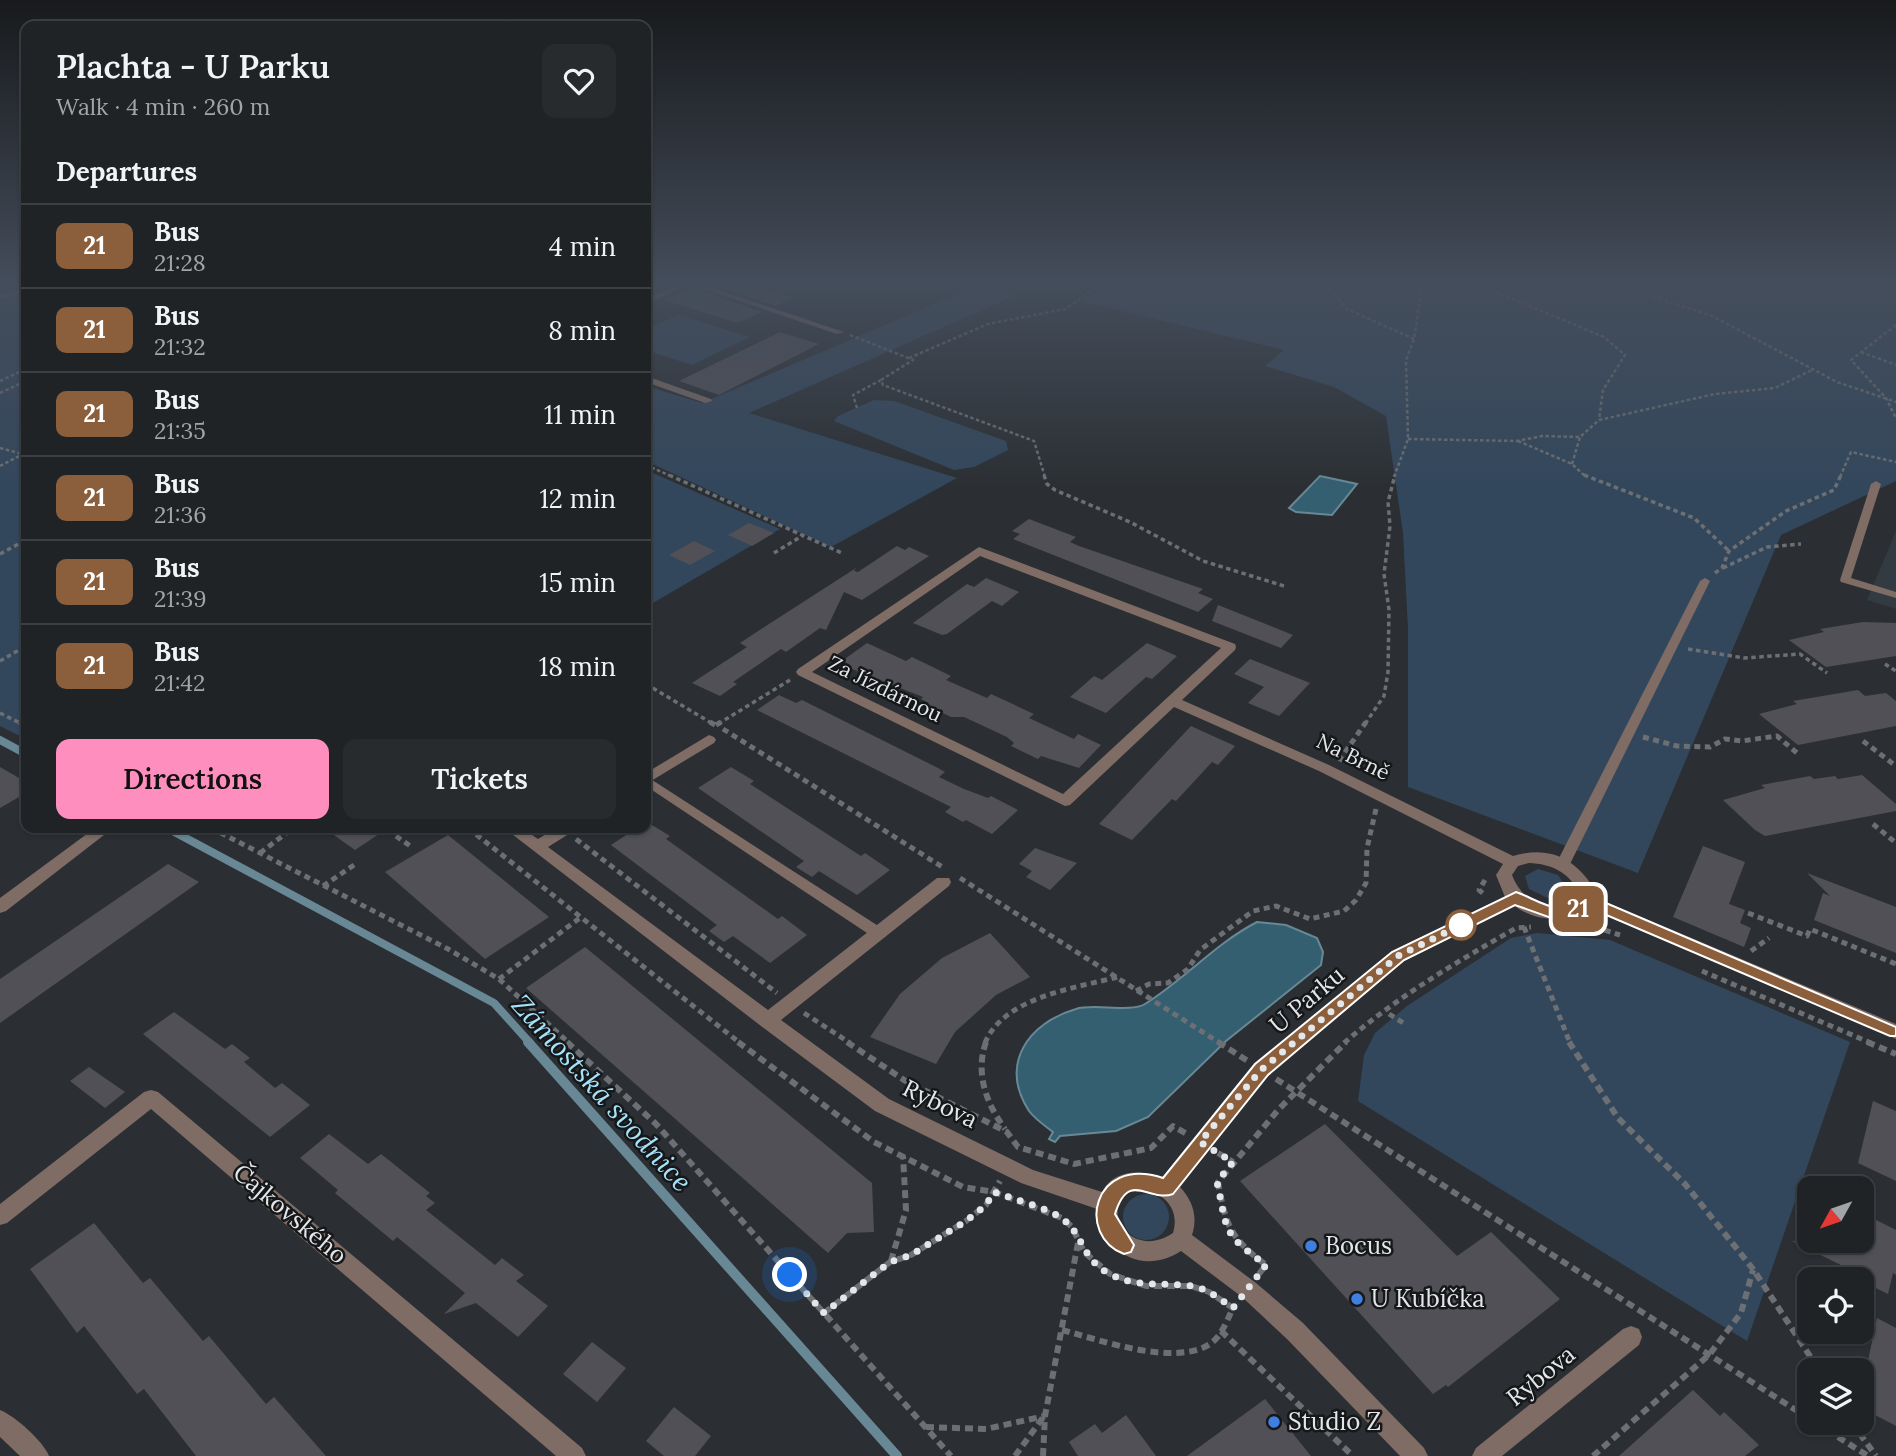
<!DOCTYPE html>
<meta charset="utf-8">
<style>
body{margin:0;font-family:Lora,serif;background:#282b2e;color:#f1f3f6;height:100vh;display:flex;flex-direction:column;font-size:26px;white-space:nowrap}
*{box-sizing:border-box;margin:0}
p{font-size:23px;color:#a2a4a7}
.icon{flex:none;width:38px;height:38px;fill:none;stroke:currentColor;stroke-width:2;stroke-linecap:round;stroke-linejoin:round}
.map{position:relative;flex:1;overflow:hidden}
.panel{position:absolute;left:21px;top:21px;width:630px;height:812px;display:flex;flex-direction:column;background:#202326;border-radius:14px;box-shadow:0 2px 5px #0004,0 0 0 2px #3d4043}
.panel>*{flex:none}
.badge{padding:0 14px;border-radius:10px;font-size:24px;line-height:46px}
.needle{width:46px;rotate:230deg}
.tools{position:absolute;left:1797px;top:1176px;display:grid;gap:14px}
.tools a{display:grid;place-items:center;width:77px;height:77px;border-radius:14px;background:#202326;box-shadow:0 2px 5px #0004,0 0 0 2px #3d4043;font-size:35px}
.you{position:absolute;width:35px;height:35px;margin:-18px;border:5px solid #fff;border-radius:50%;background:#1a73e8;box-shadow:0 0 0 10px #1a73e833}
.map>.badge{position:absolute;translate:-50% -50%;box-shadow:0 0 0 4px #fff}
h2{padding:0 35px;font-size:26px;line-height:63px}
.round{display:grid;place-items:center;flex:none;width:74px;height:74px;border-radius:14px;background:#282b2e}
.summary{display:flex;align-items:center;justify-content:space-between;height:119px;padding:0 35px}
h1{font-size:33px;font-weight:600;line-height:52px}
.primary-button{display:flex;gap:14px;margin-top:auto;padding:14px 35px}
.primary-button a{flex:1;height:80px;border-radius:14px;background:#fe8ebd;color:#111;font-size:28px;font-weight:600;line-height:80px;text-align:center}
.primary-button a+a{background:#282b2e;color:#f1f3f6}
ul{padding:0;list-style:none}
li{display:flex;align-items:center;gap:21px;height:84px;padding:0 35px;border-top:2px solid #3d4043}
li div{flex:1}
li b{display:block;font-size:26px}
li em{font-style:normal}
li .badge{min-width:77px;font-weight:700;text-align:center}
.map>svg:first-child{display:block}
</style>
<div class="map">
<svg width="1896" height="1456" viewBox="0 0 1896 1456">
<rect width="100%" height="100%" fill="#2b2f33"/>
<polygon fill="#323a42" points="1896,531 1896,609 1867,600"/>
<g fill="#33475c">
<polygon points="0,285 26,285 26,739 0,726"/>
<polygon points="979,285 1016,295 749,413 957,478 831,547 646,461 646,386 702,403"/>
<polygon points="1101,285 1896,285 1896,481 1781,535 1638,873 1408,787 1408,629 1403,533 1386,416 1334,387 1265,366 1284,350 1081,301"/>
<polygon points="679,315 750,337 692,365 646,350 646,329"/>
<polygon points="874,400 894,401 1006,441 1008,450 974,467 954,470 834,421 838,416"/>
<polygon points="646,470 780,529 646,607"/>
<polygon points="1538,869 1558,875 1567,889 1564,895 1548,898 1529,889 1525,876"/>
<polygon points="1537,933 1610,940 1850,1042 1747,1341 1358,1101 1364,1055 1375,1033 1407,1006 1511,938"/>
<circle cx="1146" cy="1217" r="23"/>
</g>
<g fill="#345f71" stroke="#698895" stroke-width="2">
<polygon points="1320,476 1357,484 1332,515 1296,512 1289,508"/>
<path d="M1257 922 1286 925 1317 938 1323 952 1321 965 1226 1041 1148 1117 1116 1131 1060 1136 1055 1142 1049 1139 1053 1132C1045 1126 1035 1119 1029 1111 999 1064 1028 1023 1076 1009 1093 1003 1130 1013 1145 1004 1184 980 1216 943 1257 922Z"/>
</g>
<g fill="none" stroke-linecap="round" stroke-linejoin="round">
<g stroke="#698895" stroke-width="8">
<polyline points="0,740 26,754"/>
<polyline points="167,828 494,1003 530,1043"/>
</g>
<polyline stroke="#698895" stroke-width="10" points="528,1042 897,1456"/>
</g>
<g fill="#515056">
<polygon points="713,285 752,285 793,298 775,306"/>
<polygon points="693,288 762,312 737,323 664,300"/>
<polygon points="780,332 819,344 719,395 679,381"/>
<polygon points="1029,519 1076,537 1070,542 1079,546 1203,589 1198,593 1213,599 1198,612 1013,539 1020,534 1012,531"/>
<polygon points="749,523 774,533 752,546 728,535"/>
<polygon points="694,541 715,551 690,565 669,555"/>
<polygon points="897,546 905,550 909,547 929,556 862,600 844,592 826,630 820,628 786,652 781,649 733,682 737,684 720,696 692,683 747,647 740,643 752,635 856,568 854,571 858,572"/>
<polygon points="986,578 1019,592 1002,606 992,601 947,634 942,635 913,623 967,584 974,587"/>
<polygon points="1218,605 1293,635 1281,648 1212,621"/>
<polygon points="1863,622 1896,623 1896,656 1826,667 1789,640 1824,632 1820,629"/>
<polygon points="867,643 906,661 912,657 951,676 946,680 987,698 991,694 1034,714 1029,718 1074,739 1078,734 1101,745 1079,768 1041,756 1038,759 1011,746 1014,743 1007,737 964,717 951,717 926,705 929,703 921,699 923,697 847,667 850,665 842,661"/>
<polygon points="1147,643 1177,656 1152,679 1146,677 1106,713 1070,697 1094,676 1102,680"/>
<polygon points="1250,659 1310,683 1279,716 1248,703 1264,687 1234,674"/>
<polygon points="1858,690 1865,696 1886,693 1896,701 1896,726 1798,745 1759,714 1797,704 1793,701"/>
<polygon points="779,695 796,703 802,700 938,768 945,772 939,777 964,789 988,798 991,796 1018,810 992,834 966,820 963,822 945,812 951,807 757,710"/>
<polygon points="1191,726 1235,746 1218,765 1212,762 1176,801 1172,799 1132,840 1099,824"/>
<polygon points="0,767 26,782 26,793 0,808"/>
<polygon points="731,767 754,781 750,784 861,856 865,853 890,870 857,895 819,871 812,877 796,867 804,861 698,788"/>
<polygon points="1862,775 1896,804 1896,811 1765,836 1755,830 1723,800 1765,788 1761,785 1810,776 1814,779 1835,776 1838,779"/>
<polygon points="647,822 670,836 666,839 778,919 782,916 807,935 770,963 733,936 724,942 709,931 717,925 611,845 637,828 646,828"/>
<polygon points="324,828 388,828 355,850"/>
<polygon points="448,835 549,917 485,959 385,872"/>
<polygon points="1703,846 1745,862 1729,904 1745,910 1740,923 1751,928 1744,947 1673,917"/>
<polygon points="1035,848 1077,863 1050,890 1026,877 1032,871 1019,864"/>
<polygon points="168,864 199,882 0,1023 0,979"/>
<polygon points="1807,873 1896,907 1896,953 1814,920 1823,893 1830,896"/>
<polygon points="990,933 1030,977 996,995 955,1032 936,1064 870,1037 900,994 942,958"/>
<polygon points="585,947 872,1183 874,1232 847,1233 828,1253 526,988"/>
<polygon points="174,1012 225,1049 232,1044 250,1058 244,1062 275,1088 282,1083 310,1105 270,1137 143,1034"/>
<polygon points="89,1067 125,1092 105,1108 70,1081"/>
<polygon points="1873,1101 1896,1111 1896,1181 1858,1163"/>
<polygon points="1325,1124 1457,1256 1491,1232 1560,1299 1448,1387 1446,1385 1433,1394 1240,1181"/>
<polygon points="329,1134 368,1164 381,1154 430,1193 426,1196 435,1203 426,1210 495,1265 502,1258 524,1275 516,1281 548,1306 518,1337 476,1303 444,1314 465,1293 397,1237 393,1241 335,1193 338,1190 300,1158"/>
<polygon points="1862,1213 1896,1230 1896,1275 1893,1273 1888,1294 1843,1272 1845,1267 1792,1241 1862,1241"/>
<polygon points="94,1223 143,1283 150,1278 203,1341 209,1336 266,1404 274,1397 326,1456 196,1456 144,1389 137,1394 84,1326 77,1333 30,1269"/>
<polygon points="1877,1318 1896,1328 1896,1426 1862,1408 1862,1389"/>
<polygon points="592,1342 626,1368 597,1402 563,1374"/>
<polygon points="1693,1390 1720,1416 1724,1412 1759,1445 1745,1456 1619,1456"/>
<polygon points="1265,1399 1311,1456 1187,1456"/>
<polygon points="674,1407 711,1436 695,1456 664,1456 646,1441"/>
<polygon points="1126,1415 1156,1456 1078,1456 1069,1442 1095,1424 1102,1433"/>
</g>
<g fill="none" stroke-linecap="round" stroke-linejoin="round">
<g stroke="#6c7074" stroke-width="2.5" stroke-dasharray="3.5 2.5" stroke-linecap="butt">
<polyline points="1326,285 1347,309 1414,339"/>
<polyline points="1479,285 1604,337 1625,355 1603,390 1599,420"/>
<polyline points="1619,285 1712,316 1837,382 1896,402"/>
<polyline points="1896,325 1851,360 1886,398 1896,418"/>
<polyline points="850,335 913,360 881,380 883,385 1034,441 1045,477"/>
<polyline points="1861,352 1896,365"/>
<polyline points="909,358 988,324 1065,309 1100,285"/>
<polyline points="0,381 26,369"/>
<polyline points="0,393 26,381"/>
<polyline points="857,408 853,395 881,380"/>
<polyline points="1408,439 1517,441 1542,436 1580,437 1599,420 1715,394 1775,388 1814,369"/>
<polyline points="1518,441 1572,464 1586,477"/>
<polyline points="0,448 26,455"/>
<polyline points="1572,464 1580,437"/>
<polyline points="646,465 673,477"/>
<polyline points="0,466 23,454"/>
<polyline points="1394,477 1408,439 1406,360 1414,339 1422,285"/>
<polyline points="1840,477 1851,452 1896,462"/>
</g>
<g stroke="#6c7074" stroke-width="3.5" stroke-dasharray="4.5 3.5" stroke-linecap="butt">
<polyline points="669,475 844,554"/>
<polyline points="1044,475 1047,484 1055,490 1130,522 1203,561 1284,586"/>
<polyline points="1584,475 1694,518 1729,551"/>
<polyline points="774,553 802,536"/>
<polyline points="0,554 26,540"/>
<polyline points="1723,568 1767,547 1801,544"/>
<polyline points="1715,573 1722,568 1729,551 1786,511 1834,490 1841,475"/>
<polyline points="1688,649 1744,658 1800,654 1827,673"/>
<polyline points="0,661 26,646"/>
<polyline points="1885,664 1896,671"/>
<polyline points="646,684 713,724"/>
<polyline points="0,713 22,724"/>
<polyline points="718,724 790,680"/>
<polyline points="1365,724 1384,696 1388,672 1389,610 1384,574 1390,526 1388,502 1395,475"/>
</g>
<g stroke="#6c7074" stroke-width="5" stroke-dasharray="6 4.5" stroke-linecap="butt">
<polyline points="19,722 26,726"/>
<polyline points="710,722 715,725"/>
<polyline points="716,725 721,722"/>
<polyline points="723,729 944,868"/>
<polyline points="1643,737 1677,746 1710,747 1725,739 1742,741 1777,736 1797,753"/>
<polyline points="1863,741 1896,766"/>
<polyline points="1339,761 1366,722"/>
<polyline points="1873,824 1896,843"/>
<polyline points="211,828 448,949 499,979 569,1043"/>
<polyline points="468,828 740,1043"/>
<polyline points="396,836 413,848"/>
<polyline points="576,839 777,993"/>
<polyline points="260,853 293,828"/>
<polyline points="960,878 1220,1043"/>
<polyline points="1485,880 1479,890 1485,895"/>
<polyline points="323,886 357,863"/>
<polyline points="1748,913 1807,936 1810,929 1896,964"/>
<polyline points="1524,927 1570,1043"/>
<polyline points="1563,931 1601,929 1620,935"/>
<polyline points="1751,951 1769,938"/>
<polyline points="1702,971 1871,1043"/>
<polyline points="499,979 581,917"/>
<polyline points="1136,991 1149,984 1168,983 1188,969 1200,950 1253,911 1276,906 1310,919 1344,911 1356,900 1366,883 1367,848 1376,809"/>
<polyline points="804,1013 850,1043"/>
<polyline points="1389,1014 1405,1024"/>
<path d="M985 1043C1004 997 1075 988 1118 977"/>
<path d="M1344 1043C1397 997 1455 963 1516 928L1531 927"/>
</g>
<g stroke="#6c7074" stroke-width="6" stroke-dasharray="8 5" stroke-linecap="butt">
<polyline points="567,1042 656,1124 951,1456"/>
<polyline points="738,1042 874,1142 963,1187 994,1192 1062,1218 1072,1227 1084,1252 1110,1274 1146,1286 1191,1286 1209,1292 1233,1308 1237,1303"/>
<polyline points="847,1042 904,1080 1007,1132 1018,1147 1074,1164 1151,1148 1173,1126 1187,1134"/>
<path d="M986 1042C975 1073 986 1103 1005 1129"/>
<polyline points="1218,1042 1248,1061"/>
<polyline points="1569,1042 1618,1118 1685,1184 1753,1269 1819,1370"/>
<polyline points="1867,1042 1896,1054"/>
<polyline points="1276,1079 1810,1419"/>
<polyline points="1218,1153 1233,1162"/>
<polyline points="891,1261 906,1210 903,1156"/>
<path d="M1259 1274 1266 1265C1230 1238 1226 1226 1218 1182L1278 1110 1346 1042"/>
<polyline points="824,1313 890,1262 911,1255 966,1221 986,1205 1000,1181"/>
<path d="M1062 1330C1100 1340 1174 1367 1210 1344 1222 1336 1227 1320 1233 1308"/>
<polyline points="1221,1331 1353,1456"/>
<polyline points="1816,1423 1868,1456"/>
<polyline points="1852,1423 1876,1456"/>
<polyline points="926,1427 986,1429 1045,1416"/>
<polyline points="1015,1456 1044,1416"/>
<polyline points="1043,1456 1045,1416 1078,1243"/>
<polyline points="1593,1456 1709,1355 1741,1313 1753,1270"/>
</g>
<g fill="#7e6c65" fill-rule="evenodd">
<polygon points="678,285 688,285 646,304 646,299"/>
<polygon points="692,285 704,285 844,332 837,334"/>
<polygon points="26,288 26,292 0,299 0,295"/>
<polygon points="646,376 711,399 712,401 705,403 646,382"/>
<polygon points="1876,481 1881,484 1851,578 1896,592 1896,598 1841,582 1840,580 1871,484"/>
<polygon points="1705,578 1710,581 1570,864 1568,867 1558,867 1556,864 1700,581"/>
<polygon points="646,776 883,929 885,933 883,937 878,938 873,937 646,786"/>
</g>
<g fill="#7e6c65" fill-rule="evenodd">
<path d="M979 547 1235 644 1236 647 1235 650 1182 700 1329 765 1513 856C1550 845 1577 859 1596 892L1594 897 1896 1024V1039L1589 908C1568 923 1535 922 1515 906L1404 961 1267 1075 1180 1187C1193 1201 1198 1217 1192 1235L1256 1283 1303 1323 1424 1448 1428 1456H1400L1287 1339 1242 1297 1181 1251C1143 1276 1100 1252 1097 1209L1021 1183 875 1111 761 1026 504 828H522L538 839 556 828H574L572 832 548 847 768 1010 937 878H949L951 882 949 886 781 1020 889 1099 1033 1170 1102 1192C1113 1169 1143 1169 1163 1178L1255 1065 1392 951 1505 897 1496 875 1503 864 1319 771 1174 707 1070 805 1065 806 798 675 796 672 798 669ZM980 556 1221 648 1063 794 812 672ZM1529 863C1552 864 1568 872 1579 892L1578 899C1551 917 1522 902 1512 875L1518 866ZM1143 1189C1165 1194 1180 1209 1173 1233 1124 1265 1093 1193 1143 1189Z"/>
<polygon points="709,735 714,737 716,740 714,743 646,784 646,773"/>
<polygon points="95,828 113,828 6,911 0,913 0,898"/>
<polygon points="151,1090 158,1092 582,1448 586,1456 556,1456 151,1109 7,1223 0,1225 0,1204 144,1092"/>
<polygon points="1631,1326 1639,1329 1642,1337 1639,1345 1502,1456 1472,1456 1476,1448 1623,1329"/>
<path d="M0 1410C15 1416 43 1441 49 1456H20L0 1437Z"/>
</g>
</g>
<linearGradient id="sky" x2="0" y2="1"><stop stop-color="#181a1c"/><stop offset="0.58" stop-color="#444d5b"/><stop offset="1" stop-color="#444d5b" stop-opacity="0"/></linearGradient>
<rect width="1896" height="489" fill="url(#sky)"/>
<path fill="#8b5e3c" stroke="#fff" stroke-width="2" d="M1516 892C1537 899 1563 921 1581 897H1592L1896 1027V1036H1890L1590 908 1587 912 1557 920 1515 905 1404 960 1268 1075 1173 1194C1148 1203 1129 1169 1115 1214L1134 1245 1131 1252 1124 1254C1076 1236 1092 1155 1163 1178L1255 1064 1392 952Z"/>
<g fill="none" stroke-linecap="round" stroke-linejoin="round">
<path stroke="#e4e7ea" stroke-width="7" stroke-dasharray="0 12.6" d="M790 1275 824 1313 890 1262 911 1255 966 1221 986 1205 994 1192C1013 1199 1049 1208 1064 1220 1084 1236 1082 1261 1112 1275 1139 1288 1163 1282 1191 1286 1207 1288 1220 1299 1233 1308L1266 1265C1222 1233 1228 1233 1217 1182L1233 1162 1200 1142 1261 1070 1398 956 1461 925"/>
</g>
<circle fill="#fff" stroke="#8b5e3c" stroke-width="3.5" cx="1461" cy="925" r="14"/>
<g fill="#3f7fe0" stroke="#151719" stroke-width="2.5">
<circle cx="1311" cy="1246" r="7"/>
<circle cx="1357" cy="1299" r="7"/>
<circle cx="1274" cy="1422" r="7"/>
</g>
<g text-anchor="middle" stroke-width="5" stroke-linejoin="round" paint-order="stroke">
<g font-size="21" fill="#e4e7ea" stroke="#151719">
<text transform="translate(885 689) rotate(26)" y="7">Za Jízdárnou</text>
<text transform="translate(1353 757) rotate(26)" y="7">Na Brně</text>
</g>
<g font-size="24" fill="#e4e7ea" stroke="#151719">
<text transform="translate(1307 1000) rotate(-40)" y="8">U Parku</text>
<text transform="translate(940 1104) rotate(26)" y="8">Rybova</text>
<text transform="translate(290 1214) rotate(40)" y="8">Čajkovského</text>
<text transform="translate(1541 1376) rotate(-39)" y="8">Rybova</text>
</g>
<g font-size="24" fill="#e4e7ea" stroke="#151719" text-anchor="start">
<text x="1325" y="1254">Bocus</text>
<text x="1371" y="1307">U Kubíčka</text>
<text x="1288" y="1430">Studio Z</text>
</g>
<g font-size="28" font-style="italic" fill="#a7e2fb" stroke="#151719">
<text transform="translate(602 1093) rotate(48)" y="10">Zámostská svodnice</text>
</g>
</g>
</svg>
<div class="tools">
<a><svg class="needle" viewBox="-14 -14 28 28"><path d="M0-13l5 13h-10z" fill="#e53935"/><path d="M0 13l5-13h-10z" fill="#a2a4a7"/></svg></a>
<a><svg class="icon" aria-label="locate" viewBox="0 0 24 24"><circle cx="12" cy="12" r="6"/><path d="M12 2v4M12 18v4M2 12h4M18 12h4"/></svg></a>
<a><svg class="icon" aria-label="layers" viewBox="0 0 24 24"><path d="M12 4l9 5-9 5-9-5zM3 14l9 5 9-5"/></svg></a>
</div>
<div class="you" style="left:790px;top:1275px"></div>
<b class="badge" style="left:1578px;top:909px;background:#8b5e3c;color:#fff">21</b>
<section class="panel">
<div class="summary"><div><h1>Plachta - U Parku</h1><p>Walk · 4 min · 260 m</p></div><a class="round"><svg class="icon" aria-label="heart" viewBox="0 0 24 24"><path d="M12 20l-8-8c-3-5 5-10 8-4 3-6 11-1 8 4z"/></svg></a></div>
<h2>Departures</h2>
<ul>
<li><span class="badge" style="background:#8b5e3c;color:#fff">21</span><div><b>Bus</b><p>21:28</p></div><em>4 min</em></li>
<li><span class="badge" style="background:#8b5e3c;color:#fff">21</span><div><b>Bus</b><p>21:32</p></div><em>8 min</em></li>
<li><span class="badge" style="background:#8b5e3c;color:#fff">21</span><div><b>Bus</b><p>21:35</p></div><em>11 min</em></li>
<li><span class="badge" style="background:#8b5e3c;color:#fff">21</span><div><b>Bus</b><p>21:36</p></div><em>12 min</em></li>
<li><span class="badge" style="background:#8b5e3c;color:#fff">21</span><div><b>Bus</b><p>21:39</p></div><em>15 min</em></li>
<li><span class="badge" style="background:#8b5e3c;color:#fff">21</span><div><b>Bus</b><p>21:42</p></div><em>18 min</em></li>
</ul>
<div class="primary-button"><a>Directions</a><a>Tickets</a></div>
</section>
</div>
